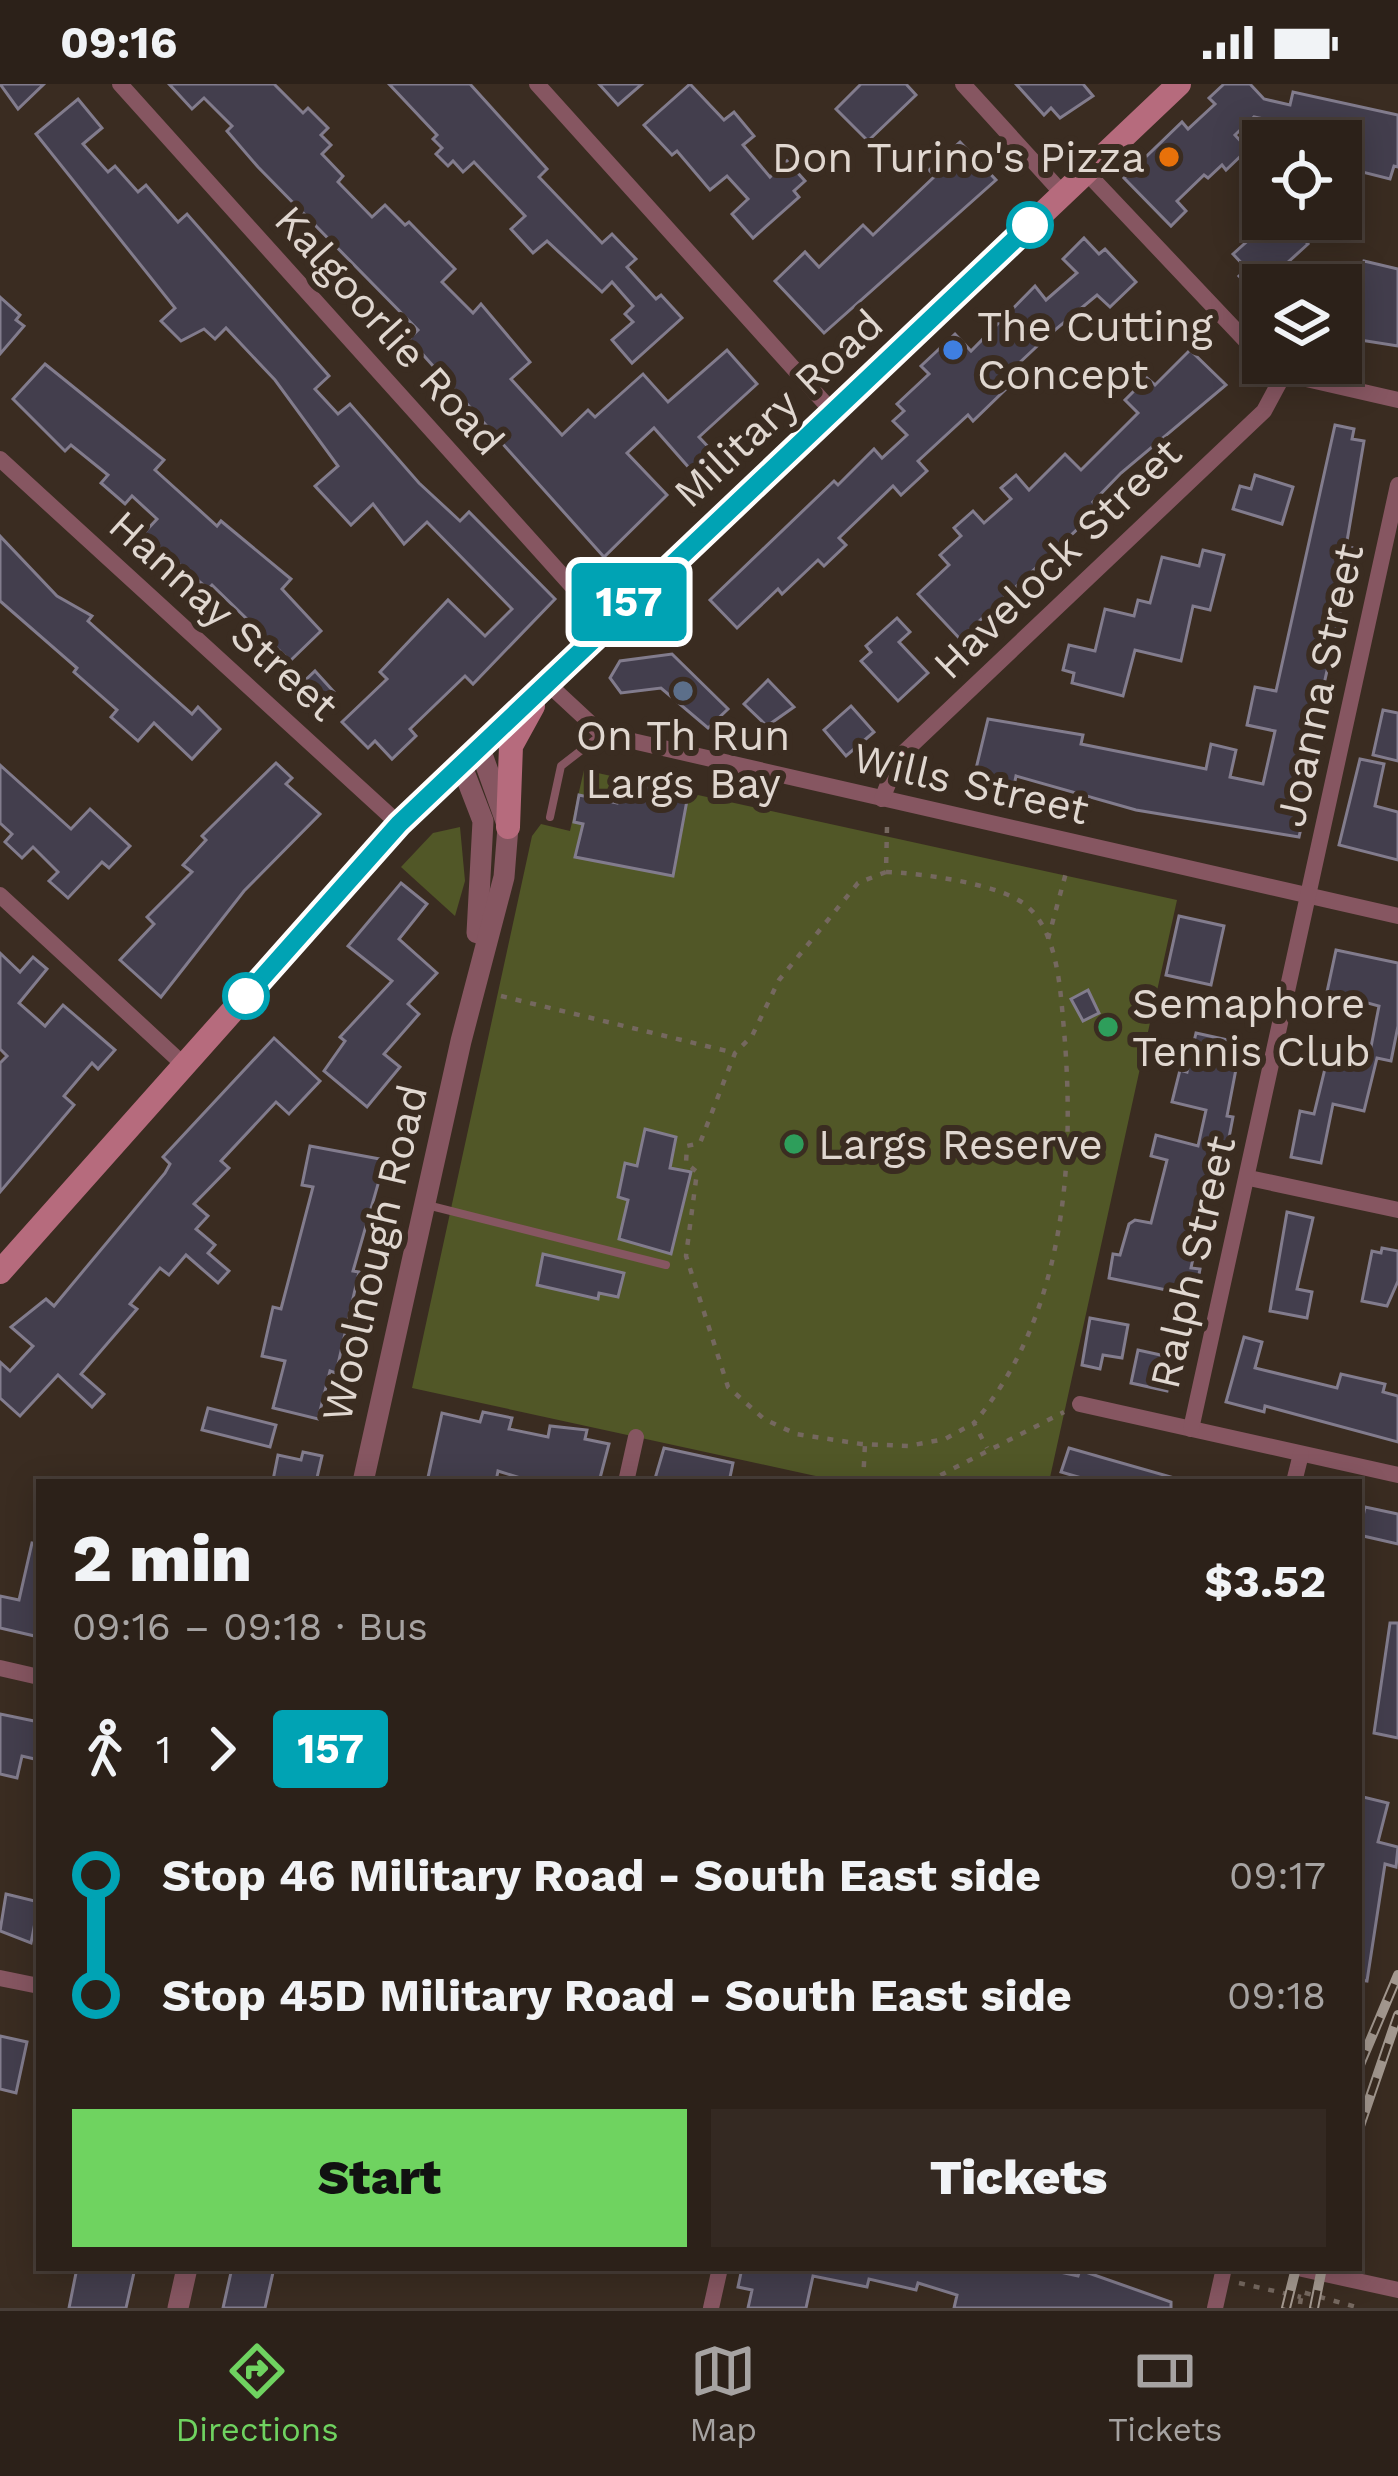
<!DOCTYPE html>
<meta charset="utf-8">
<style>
body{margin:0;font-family:"Work Sans",sans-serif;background:#342922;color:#f1f3f6;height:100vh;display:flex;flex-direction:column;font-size:45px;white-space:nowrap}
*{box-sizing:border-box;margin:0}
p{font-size:39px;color:#a6a3a2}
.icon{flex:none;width:66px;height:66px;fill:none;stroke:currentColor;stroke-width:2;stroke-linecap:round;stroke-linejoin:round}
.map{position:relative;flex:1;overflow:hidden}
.drawer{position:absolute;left:36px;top:1395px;width:1326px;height:792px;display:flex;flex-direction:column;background:#2c2119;border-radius:0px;box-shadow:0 6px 30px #0003,0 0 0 3px #483e38}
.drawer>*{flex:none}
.badge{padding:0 24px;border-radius:9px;font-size:42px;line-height:78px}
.buttons{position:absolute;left:1242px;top:36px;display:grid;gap:24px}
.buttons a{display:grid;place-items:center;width:120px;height:120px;border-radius:0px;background:#2c2119;box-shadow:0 6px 30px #0003,0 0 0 3px #483e38;font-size:60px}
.map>.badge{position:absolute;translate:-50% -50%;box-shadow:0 0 0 6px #fff}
.legs{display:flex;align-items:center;gap:18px;height:132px;padding:0 36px;font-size:39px}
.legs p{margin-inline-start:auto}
.overview{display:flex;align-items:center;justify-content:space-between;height:204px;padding:0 36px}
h1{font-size:66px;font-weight:800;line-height:90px}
.cta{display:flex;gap:24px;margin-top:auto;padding:24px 36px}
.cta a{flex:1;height:138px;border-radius:0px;background:#6fd360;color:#111;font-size:48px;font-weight:800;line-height:138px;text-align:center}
.cta a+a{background:#342922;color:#f1f3f6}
ul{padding:0 36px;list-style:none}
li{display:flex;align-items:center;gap:42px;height:120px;font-size:45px}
li i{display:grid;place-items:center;width:18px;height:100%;margin:0 15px;background:currentColor}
li i::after{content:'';width:30px;height:30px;margin:-15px;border:9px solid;border-radius:50%;background:#2c2119}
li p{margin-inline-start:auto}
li:first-child i{background:linear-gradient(#0000 50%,currentColor 0)}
li:last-child i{background:linear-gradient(currentColor 50%,#0000 0)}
.status{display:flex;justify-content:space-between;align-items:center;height:84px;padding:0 60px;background:#2c2119;direction:ltr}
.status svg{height:33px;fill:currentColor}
.tab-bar{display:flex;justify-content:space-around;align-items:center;height:168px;border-top:3px solid #483e38;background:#2c2119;font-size:33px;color:#a6a3a2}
.tab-bar a{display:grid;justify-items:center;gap:6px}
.tab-bar .on{color:#6fd360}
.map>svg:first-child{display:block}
</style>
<div class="status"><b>09:16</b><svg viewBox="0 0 49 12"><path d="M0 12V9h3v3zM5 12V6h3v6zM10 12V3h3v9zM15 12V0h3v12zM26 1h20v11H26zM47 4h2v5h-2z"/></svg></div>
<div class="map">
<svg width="1398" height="2224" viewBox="0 0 1398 2224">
<rect width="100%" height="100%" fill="#3a2c21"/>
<g fill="#515727">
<polygon points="584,686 1177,816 1049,1398 843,1398 412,1304 532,752 541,740 570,747"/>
<polygon points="460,743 465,797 455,832 401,783 433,749"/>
</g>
<g fill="#433e4d" stroke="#827c8d" stroke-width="3">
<polygon points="0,0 44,0 18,25"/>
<polygon points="169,0 274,0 303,29 308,24 328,44 321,51 331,61 322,70 343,92 338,98 372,133 385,121 405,141 409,138 455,185 442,198 473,229 481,220 530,278 511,295 562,351 588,326 595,333 643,290 668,318 727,266 757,300 699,353 712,367 691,386 654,344 627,369 667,411 604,473 409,255 418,246 258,83 227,47 232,42 204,14 192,25"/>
<polygon points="389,0 470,0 547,85 539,93 602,159 612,150 636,175 627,183 656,215 661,211 682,234 632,279 612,256 633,238 625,230 633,222 612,198 602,208 547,157 533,169 511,145 525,132 474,78 463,88 453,77 448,82 436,70 442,64 433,55 437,51"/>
<polygon points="599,0 642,0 618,21"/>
<polygon points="690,0 724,36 734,28 754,52 743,61 770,93 787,77 805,97 794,107 799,113 753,154 732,130 748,115 727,92 710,106 677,67 672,71 644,41"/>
<polygon points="861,0 906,0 916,11 868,57 836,25"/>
<polygon points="1016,0 1083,0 1093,12 1060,34 1051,24 1044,31"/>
<polygon points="1224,0 1250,0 1264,15 1290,21 1293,8 1398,31 1398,83 1394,82 1390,95 1362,88 1363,82 1353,79 1357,65 1341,62 1341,57 1277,57 1282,39 1254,33 1235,51 1248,65 1226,86 1222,81 1208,94 1204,91 1177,117 1186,127 1171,142 1124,94 1182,38 1188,45 1215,20 1209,14"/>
<polygon points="78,15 102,44 83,60 108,88 115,82 138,108 146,101 178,138 187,130 329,292 315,305 338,330 350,320 419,399 460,437 469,428 555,515 473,600 465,592 410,645 416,652 392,675 375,657 368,664 342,638 387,595 380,588 448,516 485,552 512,525 427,438 404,460 373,420 351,441 315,402 338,382 275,296 226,244 215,255 204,245 181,257 161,237 175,224 36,50"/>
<polygon points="960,58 996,96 824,249 775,197 805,168 819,183 863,141 873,151 935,92 929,86"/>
<polygon points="1272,135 1285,135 1308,160 1255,208 1239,192 1247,185 1233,170"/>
<polygon points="1084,154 1099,170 1105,165 1136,198 1110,223 1097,211 1050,250 1000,297 1007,304 973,337 968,331 918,377 927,387 901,411 893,402 839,454 846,461 824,482 818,476 782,510 778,505 737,544 710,516 834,397 838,401 874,365 882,374 907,351 893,337 904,327 897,320 929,290 921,282 955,250 971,267 1035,202 1046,216 1077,189 1063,175"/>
<polygon points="1364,177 1398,185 1398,262 1341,253 1341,202 1358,206"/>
<polygon points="0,213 20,231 16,236 24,242 0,270"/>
<polygon points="1190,266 1226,301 1121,389 1093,418 1100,424 960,555 918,510 949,481 940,471 961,452 954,444 973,427 984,439 1011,415 1001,404 1016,391 1029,406 1065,370 1081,386 1138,329 1125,316 1147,294 1155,301"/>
<polygon points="45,280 164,376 155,386 217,442 221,437 291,495 282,505 321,547 290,577 212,501 208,505 143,450 157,435 132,412 125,420 101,399 108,391 71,361 65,367 13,315"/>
<polygon points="1335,341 1354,345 1352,355 1364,357 1346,463 1355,464 1306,679 1315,681 1299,753 1136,726 1016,692 1014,702 974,693 988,635 1083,651 1081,660 1206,685 1211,660 1236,666 1230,693 1263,700 1275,647 1247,641 1255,603 1276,607"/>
<polygon points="1255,391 1293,403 1282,440 1233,425 1240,402 1251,405"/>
<polygon points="0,452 57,512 92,532 88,537 192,630 198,623 220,645 192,675 154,639 138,657 111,633 117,626 74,588 77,584 0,517"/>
<polygon points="1203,466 1224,471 1210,526 1193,522 1181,577 1135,566 1123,612 1072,599 1074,589 1063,586 1069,561 1095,567 1105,525 1134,532 1138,516 1150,519 1162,473 1199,482"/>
<polygon points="897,534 910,548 899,558 928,589 898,617 861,577 871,568 866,562"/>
<polygon points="672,570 728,625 708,644 661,604 621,609 610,594 620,577"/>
<polygon points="315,587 334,608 315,626 296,605"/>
<polygon points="768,596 794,623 767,642 744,620"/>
<polygon points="851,622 874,648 846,672 824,646"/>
<polygon points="1383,626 1398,629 1398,677 1373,671"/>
<polygon points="1360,675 1384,680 1375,722 1398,728 1398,776 1339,761"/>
<polygon points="276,679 292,694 286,700 320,730 244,807 161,913 120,876 154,840 147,833 192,788 183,781 206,756 202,752"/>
<polygon points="0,681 71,745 90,725 130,762 109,784 102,778 68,814 49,797 58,788 33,763 22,774 5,758 12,750 0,739"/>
<polygon points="621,697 688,711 673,792 575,773 583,740 574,738 579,711 617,719"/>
<polygon points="401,799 427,820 399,855 437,889 408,920 419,930 384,970 400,983 367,1023 324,987 345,957 340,953 392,897 348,862"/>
<polygon points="1179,832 1224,842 1211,901 1166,891"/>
<polygon points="1336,866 1398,879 1398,942 1391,977 1377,974 1364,1027 1333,1020 1321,1079 1291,1073 1300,1027 1314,1030 1329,968 1360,975 1362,964 1371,963 1379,922 1327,908"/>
<polygon points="0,869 20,888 33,873 47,885 19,919 45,942 63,921 115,966 98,985 92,979 64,1012 74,1021 0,1108 0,979 7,972 0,965"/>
<polygon points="1088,906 1099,929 1083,937 1071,915"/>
<polygon points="1196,949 1241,959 1227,1032 1233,1033 1228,1059 1216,1056 1204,1103 1208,1104 1191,1184 1200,1185 1195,1212 1109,1194 1113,1170 1120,1171 1129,1140 1135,1136 1151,1139 1167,1076 1151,1072 1156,1051 1198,1062 1206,1026 1172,1018 1180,986 1187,988"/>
<polygon points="274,954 320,997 289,1030 276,1018 221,1077 229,1084 194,1120 208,1132 196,1145 215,1161 208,1169 229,1187 218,1199 186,1171 169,1191 160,1184 130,1220 137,1225 81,1290 104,1310 92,1323 58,1291 20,1332 0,1314 0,1278 10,1287 33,1262 11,1243 46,1215 54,1222 165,1089 170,1080 163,1073"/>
<polygon points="645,1045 676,1053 670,1084 691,1088 671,1170 619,1155 628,1116 618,1113 625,1079 637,1082"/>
<polygon points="310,1062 385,1076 353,1187 359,1188 336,1289 330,1287 318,1335 273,1324 285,1277 262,1272 273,1223 281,1225 313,1103 302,1101"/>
<polygon points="1287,1128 1313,1134 1297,1205 1312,1208 1307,1234 1270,1227"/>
<polygon points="1382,1164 1398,1167 1398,1197 1387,1222 1362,1217 1372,1167 1381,1169"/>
<polygon points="543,1170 624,1189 618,1213 599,1209 598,1215 537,1201"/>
<polygon points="1090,1234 1128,1241 1122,1274 1103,1271 1100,1285 1082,1281"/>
<polygon points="1244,1253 1262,1258 1255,1284 1337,1304 1341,1290 1385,1300 1383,1308 1398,1312 1398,1358 1265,1322 1264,1328 1226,1318"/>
<polygon points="1138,1266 1174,1274 1167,1307 1131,1299"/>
<polygon points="208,1324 276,1341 270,1363 202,1346"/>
<polygon points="483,1328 512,1334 509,1345 548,1353 550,1342 587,1346 585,1355 609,1360 599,1398 533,1398 498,1387 496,1397 427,1398 442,1329 480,1338"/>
<polygon points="664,1364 733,1379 729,1398 654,1398"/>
<polygon points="1069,1364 1171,1393 1170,1398 1095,1398 1061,1388"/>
<polygon points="303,1368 322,1372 316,1398 273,1396 278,1371 301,1376"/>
<polygon points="1365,1423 1398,1430 1398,1460 1359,1451"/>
<polygon points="32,1459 39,1460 39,1553 0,1544 0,1512 19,1516"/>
<polygon points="1390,1539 1398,1539 1398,1654 1374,1649"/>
<polygon points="0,1630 39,1638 39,1676 22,1672 17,1694 0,1690"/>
<polygon points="1359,1712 1388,1719 1378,1758 1398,1763 1396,1783 1385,1780 1367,1897 1359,1896"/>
<polygon points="6,1810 39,1818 31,1859 0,1847"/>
<polygon points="0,1952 27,1958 16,2009 0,2005"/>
<polygon points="77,2184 135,2184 126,2224 69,2224"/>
<polygon points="232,2184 274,2184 265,2224 223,2224"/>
<polygon points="742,2184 1042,2184 1078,2192 1080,2186 1171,2218 1171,2224 954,2224 957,2211 918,2199 916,2206 869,2195 867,2203 813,2192 806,2224 748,2224 752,2206 738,2203"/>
</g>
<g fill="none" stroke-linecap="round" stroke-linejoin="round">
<g stroke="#75685f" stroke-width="4.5" stroke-dasharray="6 9" stroke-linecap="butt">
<path d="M887 743 886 788C920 789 1004 800 1028 823 1056 848 1060 900 1063 935 1076 1072 1067 1229 974 1339L987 1364"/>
<polyline points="886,788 858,799 779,896 752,952 735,969 700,1059 687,1062 686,1079 697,1088 686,1172 728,1303 764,1335 796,1350 861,1360 908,1362 945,1355 974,1339"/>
<polyline points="1048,855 1067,785"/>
<polyline points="501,912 735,969"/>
<polyline points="863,1398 865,1360"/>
<polyline points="927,1398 1064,1328"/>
<polyline points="1239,2199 1301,2213"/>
<polyline points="1300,2220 1302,2208 1360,2224"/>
</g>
<g stroke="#865661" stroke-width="8">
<polyline points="550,733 561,682 601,651"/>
<polyline points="427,1121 666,1181"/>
</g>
<g stroke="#865661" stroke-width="16">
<polyline points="120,0 606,540"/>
<polyline points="537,0 831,326"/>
<polyline points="963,0 1063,110"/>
<polyline points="1087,89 1263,275"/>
<polyline points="1268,279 1302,294 1398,316"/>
<polyline points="0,375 399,740"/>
<polyline points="546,598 602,650 1398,832"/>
<polyline points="882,715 899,673 1264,327 1285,288"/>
<polyline points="0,811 185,982"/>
<polyline points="1249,1094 1398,1126"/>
<polyline points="1080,1320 1398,1391"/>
<polyline points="1191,1345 1398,401"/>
<polyline points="626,1398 636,1353"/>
<polyline points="1294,1398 1301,1370"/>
<polyline points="0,1584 39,1593"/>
<polyline points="0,1894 39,1902"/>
<polyline points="1298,2184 1398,2206"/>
<polyline points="711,2224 720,2184"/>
<polyline points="1215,2224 1224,2184"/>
</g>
<g stroke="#865661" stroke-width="21">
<polyline points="461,680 483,737 477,849"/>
<polyline points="363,1398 461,957 504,793 508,743 479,662"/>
<polyline points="178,2224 187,2184"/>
</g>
<g stroke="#b66b7d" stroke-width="24">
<polyline points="508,743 511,662 533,622"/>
<polyline points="0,1188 399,740 1179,0"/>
</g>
<defs>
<g id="rail">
<polyline points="1359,1983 1398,1891"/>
<polyline points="1359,2045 1398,1931"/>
<polyline points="1286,2224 1296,2184"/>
<polyline points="1314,2224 1322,2184"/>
</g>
</defs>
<use href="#rail" stroke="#a3988f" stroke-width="10"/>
<use href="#rail" stroke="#3a2c21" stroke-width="6" stroke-dasharray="18" stroke-linecap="butt"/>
</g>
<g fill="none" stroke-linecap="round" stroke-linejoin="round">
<defs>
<polyline id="line-1" points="246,912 399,740 1030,141"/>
</defs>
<use href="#line-1" stroke="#fff" stroke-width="27"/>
<use href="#line-1" stroke="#00a3b4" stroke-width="18"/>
</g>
<circle fill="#e8710a" stroke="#3a2c21" stroke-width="4.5" cx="1169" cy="73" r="12"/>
<g fill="#fff" stroke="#00a3b4" stroke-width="6">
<circle cx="1030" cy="141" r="21"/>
<circle cx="246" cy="912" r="21"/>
</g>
<circle fill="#3f7fe0" stroke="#3a2c21" stroke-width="4.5" cx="953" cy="266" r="12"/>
<circle fill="#5c6f8a" stroke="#3a2c21" stroke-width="4.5" cx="683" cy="607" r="12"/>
<g fill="#2e9e5b" stroke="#3a2c21" stroke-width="4.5">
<circle cx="1108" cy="943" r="12"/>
<circle cx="794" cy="1060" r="12"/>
</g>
<g text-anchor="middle" stroke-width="12" stroke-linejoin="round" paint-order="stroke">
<g font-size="42" fill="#e0d7d0" stroke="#3a2c21" text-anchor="start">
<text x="1145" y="88" text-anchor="end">Don Turino's Pizza</text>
<text x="977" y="257">The Cutting<tspan x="977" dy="48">Concept</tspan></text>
<text x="683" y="666" text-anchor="middle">On Th Run<tspan x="683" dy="48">Largs Bay</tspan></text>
<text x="1132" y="934">Semaphore<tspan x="1132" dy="48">Tennis Club</tspan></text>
<text x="818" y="1075">Largs Reserve</text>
</g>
<g font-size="42" fill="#e0d7d0" stroke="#3a2c21">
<text transform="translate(390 246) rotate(48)" y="15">Kalgoorlie Road</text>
<text transform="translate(778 324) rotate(-43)" y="15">Military Road</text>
<text transform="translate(1057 474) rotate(-44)" y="15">Havelock Street</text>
<text transform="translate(224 531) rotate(42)" y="15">Hannay Street</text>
<text transform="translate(1319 601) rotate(-78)" y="15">Joanna Street</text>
<text transform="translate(971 699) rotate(13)" y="15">Wills Street</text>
<text transform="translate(374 1169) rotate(-77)" y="15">Woolnough Road</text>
<text transform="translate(1192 1178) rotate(-77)" y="15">Ralph Street</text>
</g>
</g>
</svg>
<div class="buttons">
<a><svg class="icon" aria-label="locate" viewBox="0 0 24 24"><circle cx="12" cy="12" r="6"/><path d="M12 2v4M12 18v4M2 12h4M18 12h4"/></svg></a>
<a><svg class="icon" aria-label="layers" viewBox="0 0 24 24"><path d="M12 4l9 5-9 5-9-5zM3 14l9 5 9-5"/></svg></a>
</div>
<b class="badge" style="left:629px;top:518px;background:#00a3b4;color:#fff">157</b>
<section class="drawer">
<div class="overview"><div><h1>2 min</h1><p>09:16 – 09:18 · Bus</p></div><b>$3.52</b></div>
<div class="legs"><svg class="icon" aria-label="walk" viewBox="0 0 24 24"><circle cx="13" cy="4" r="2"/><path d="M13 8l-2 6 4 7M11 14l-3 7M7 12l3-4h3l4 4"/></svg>1<svg class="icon" aria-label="forward" viewBox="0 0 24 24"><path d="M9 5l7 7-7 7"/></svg><b class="badge" style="background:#00a3b4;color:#fff">157</b></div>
<ul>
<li><i style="color:#00a3b4"></i><b>Stop 46 Military Road - South East side</b><p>09:17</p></li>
<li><i style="color:#00a3b4"></i><b>Stop 45D Military Road - South East side</b><p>09:18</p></li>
</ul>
<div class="cta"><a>Start</a><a>Tickets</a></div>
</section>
</div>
<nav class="tab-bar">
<a class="on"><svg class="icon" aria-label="directions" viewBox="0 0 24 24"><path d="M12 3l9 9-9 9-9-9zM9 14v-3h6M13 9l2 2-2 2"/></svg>Directions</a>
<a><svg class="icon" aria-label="map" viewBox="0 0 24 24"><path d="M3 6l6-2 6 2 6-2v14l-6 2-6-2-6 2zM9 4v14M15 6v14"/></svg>Map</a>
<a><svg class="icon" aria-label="tickets" viewBox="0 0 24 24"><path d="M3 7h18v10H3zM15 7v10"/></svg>Tickets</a>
</nav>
